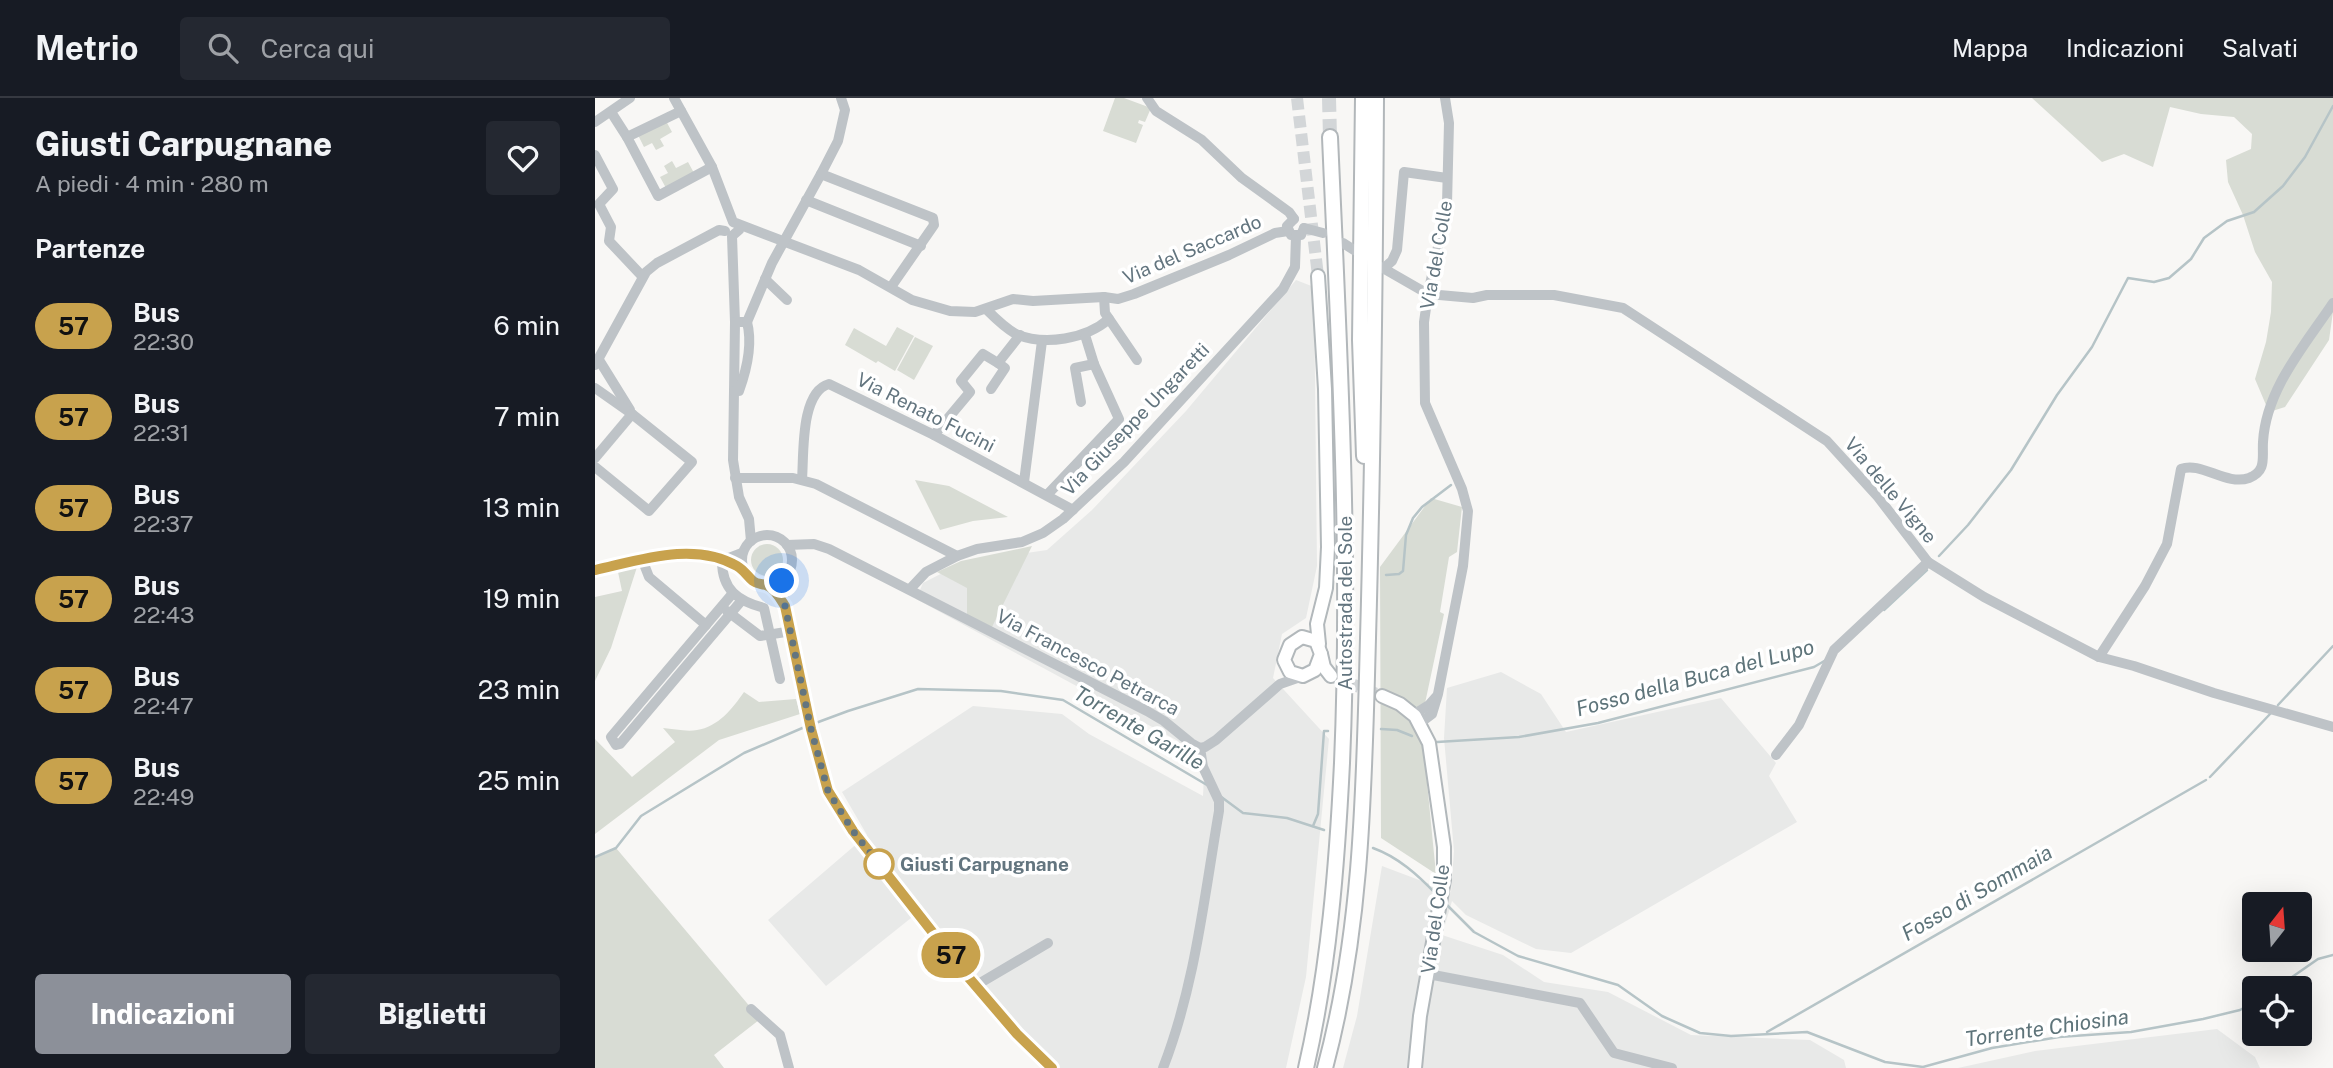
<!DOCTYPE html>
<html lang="it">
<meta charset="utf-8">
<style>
body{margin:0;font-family:"Public Sans",sans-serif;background:#242831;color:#f1f3f6;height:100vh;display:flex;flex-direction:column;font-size:26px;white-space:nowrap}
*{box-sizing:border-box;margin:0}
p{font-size:23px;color:#9ea1a6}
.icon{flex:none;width:38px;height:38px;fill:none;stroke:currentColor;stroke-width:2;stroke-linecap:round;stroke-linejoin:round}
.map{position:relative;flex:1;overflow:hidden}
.panel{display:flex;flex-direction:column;background:#171b24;width:595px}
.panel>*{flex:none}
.badge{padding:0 14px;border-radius:23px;font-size:24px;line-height:46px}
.needle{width:46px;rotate:17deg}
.fabs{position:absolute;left:1647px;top:794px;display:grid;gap:14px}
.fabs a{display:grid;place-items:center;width:70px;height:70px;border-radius:7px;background:#171b24;box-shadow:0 7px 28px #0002;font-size:35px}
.you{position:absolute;width:35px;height:35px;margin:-18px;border:5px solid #fff;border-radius:50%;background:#1a73e8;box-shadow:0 0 0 10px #1a73e833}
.map>.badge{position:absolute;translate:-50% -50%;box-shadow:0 0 0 4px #fff}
h2{padding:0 35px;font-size:26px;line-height:63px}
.round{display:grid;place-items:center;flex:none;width:74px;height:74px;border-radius:7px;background:#242831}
.summary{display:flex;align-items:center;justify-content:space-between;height:119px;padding:0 35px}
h1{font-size:33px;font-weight:800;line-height:52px}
.action{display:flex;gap:14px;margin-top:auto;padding:14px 35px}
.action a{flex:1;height:80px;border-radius:7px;background:#8c9099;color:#fff;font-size:28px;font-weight:800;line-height:80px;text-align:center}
.action a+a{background:#242831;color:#f1f3f6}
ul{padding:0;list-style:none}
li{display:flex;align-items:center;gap:21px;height:91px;padding:0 35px}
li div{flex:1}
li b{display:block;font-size:26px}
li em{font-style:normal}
li .badge{min-width:77px;font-weight:700;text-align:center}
header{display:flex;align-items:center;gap:42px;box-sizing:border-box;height:98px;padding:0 35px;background:#171b24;border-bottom:2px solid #363941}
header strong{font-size:33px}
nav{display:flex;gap:38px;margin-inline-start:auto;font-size:24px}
.search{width:490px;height:63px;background:#242831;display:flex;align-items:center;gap:18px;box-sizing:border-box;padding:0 24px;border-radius:7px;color:#9ea1a6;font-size:26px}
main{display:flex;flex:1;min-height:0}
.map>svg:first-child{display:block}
</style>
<header>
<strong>Metrio</strong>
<div class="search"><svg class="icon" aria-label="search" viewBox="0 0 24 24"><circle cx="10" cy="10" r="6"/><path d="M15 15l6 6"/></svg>Cerca qui</div>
<nav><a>Mappa</a><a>Indicazioni</a><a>Salvati</a></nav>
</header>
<main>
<section class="panel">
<div class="summary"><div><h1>Giusti Carpugnane</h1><p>A piedi · 4 min · 280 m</p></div><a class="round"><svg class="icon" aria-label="heart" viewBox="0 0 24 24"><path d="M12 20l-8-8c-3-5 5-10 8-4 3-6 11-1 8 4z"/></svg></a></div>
<h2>Partenze</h2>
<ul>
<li><span class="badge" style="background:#c8a24d;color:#111">57</span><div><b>Bus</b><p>22:30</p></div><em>6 min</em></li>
<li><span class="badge" style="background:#c8a24d;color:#111">57</span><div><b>Bus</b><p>22:31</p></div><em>7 min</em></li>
<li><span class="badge" style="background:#c8a24d;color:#111">57</span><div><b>Bus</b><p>22:37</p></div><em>13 min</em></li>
<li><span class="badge" style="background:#c8a24d;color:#111">57</span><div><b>Bus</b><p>22:43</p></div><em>19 min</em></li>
<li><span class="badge" style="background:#c8a24d;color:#111">57</span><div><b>Bus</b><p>22:47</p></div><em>23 min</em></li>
<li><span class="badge" style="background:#c8a24d;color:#111">57</span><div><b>Bus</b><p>22:49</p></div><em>25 min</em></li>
</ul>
<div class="action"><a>Indicazioni</a><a>Biglietti</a></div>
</section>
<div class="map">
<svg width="1738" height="970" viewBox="0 0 1738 970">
<rect width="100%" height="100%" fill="#f8f7f5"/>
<g fill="#e8e9e8">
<polygon points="701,182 719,189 722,468 711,520 687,536 678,580 734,641 711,879 691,970 447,970 376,892 321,816 231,888 173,822 272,737 247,694 378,608 467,616 494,636 608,698 609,677 583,643 321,501 328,485 369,464 452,452 497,412 591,313"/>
<polygon points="906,574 946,596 971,634 1126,600 1181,665 1174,678 1202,724 976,855 941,851 871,817 857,803 847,837 908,857 949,884 1013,894 1096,937 1215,942 1249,962 1251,970 748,970 762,918 787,768 856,794 859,753 849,640 852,590"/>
<polygon points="1622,931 1660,959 1665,970 1363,970 1440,953"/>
</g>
<g fill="#d8dcd4">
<polygon points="520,0 529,0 556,10 550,24 544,22 543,25 548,27 541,45 508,33"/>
<polygon points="1437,0 1738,0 1738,214 1734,242 1690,309 1674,314 1660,281 1671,244 1676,214 1677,184 1660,154 1648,117 1633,84 1631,62 1656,51 1657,36 1639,19 1606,16 1575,9 1558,69 1529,56 1507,64"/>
<polygon points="71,23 77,34 65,41 69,48 61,52 57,45 49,49 43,37"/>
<polygon points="77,63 81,70 93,64 99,75 71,90 65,79 73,75 69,68"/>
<polygon points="302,229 319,238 300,273 283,263 281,265 250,247 259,230 291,248"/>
<polygon points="320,239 338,248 319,282 302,272"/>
<polygon points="320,382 354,388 413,419 378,423 345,432"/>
<polygon points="836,400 867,409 862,454 854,459 845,514 849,516 829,610 829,654 841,776 786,740 785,469"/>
<circle cx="172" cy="462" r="16"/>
<polygon points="437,448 397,529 372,517 372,490 342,474 366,463"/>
<polygon points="42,469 16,550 0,583 0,499 27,493 23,474"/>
<path d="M149 594 164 604 201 601 205 616 124 642 0 736V641L37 679 80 644 68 630C79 631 92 634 102 632 123 629 138 610 149 594Z"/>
<polygon points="21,750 162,917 164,922 119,957 129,970 0,970 0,760"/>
</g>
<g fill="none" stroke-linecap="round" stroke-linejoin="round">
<g stroke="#b6c4c7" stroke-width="2.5">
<polyline points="1344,458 1373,427 1416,372 1462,297 1497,249 1533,180 1559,184 1574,180 1596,161 1609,140 1632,123 1659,114 1688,88 1710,59 1738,8"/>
<polyline points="791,477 804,476 808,473 811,437 818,420 827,409 856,387"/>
<polyline points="1289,512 1332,472"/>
<polyline points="1683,607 1738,548"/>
<polyline points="218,626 253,613 323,591 406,593 468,602 612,687"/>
<polyline points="786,631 802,632 817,638"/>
<polyline points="842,644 924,639 1003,625 1219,569 1231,562"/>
<polyline points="1615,679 1676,615"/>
<polyline points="625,698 648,715 692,720 729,732"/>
<polyline points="718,728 723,716 729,633 733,633"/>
<path d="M778 750C803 759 823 777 841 796"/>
<polyline points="0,759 21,750 46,718 149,655 212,628"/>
<polyline points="851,806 879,834 923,858 1023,887 1067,918 1105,935 1136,938 1212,934 1290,964 1328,969 1397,950 1464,939 1536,934 1608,921 1645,912 1659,904"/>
<polyline points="1680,891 1723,861 1738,857"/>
<polyline points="1172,934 1611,682"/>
</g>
<g stroke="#d3d6d8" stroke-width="12" stroke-dasharray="12 6" stroke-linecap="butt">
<polyline points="702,0 723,178"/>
<polyline points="736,578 787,598"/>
</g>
<polyline stroke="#d3d6d8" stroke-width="14" stroke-dasharray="14 7" stroke-linecap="butt" points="734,0 735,39"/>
<defs>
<g id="major">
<polyline points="723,178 730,291 733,449 731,490 722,526 724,546"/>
<polygon points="707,539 721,543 726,556 720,572 708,578 695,574 689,562 695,547"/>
<polyline points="726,556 729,569 736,578"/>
<polyline points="787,598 805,606 820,618 834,645 849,749 849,782 825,918 820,970"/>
</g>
<g id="highway">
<polyline points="768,0 765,242 769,358"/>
<path d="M711 970C734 870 742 767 747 665 756 456 744 247 735 39"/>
<path d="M730 970C768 829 769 685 773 540 778 360 780 180 781 0"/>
</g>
</defs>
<use href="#major" stroke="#b2b8bb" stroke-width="16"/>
<use href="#highway" stroke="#b2b7ba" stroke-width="18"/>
<g stroke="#bec3c7" stroke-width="10">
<polyline points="79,0 117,69 138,124 264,172 317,202 355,213 380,214 418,201 438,203 509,199 523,201 539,196 634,157 680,135 693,133"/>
<polyline points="552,0 561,13 607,42 647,80 694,114 699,121"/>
<polyline points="16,14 32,39 63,98 117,69"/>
<polyline points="0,24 35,0"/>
<polyline points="32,39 86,13"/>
<polyline points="0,57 18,91 4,106 16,129 14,143 47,178"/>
<polyline points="226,76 338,120 339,127 296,189"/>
<polyline points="211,102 326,148"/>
<polyline points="699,121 692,128 696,137 706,137 709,130"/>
<polyline points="709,130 728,135"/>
<polyline points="144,132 137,138 140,224 138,362 144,399 154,421 156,443"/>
<polyline points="748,145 759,152"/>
<polyline points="786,169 833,196 878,200 892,197 959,197 1028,210 1232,343 1283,399 1333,464 1389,499 1504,559 1539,568 1619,595 1738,629"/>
<polyline points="789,170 797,163 802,152 809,74 852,80"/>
<polyline points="170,181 192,202"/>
<polyline points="509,199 510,215 542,262"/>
<path d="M392 212C401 221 410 230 421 236 450 248 491 241 514 221"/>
<polyline points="140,224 152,224 177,165 226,76 243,43 250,12 246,0"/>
<polyline points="4,262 35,312"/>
<polyline points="0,267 51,174 62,165 124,132 130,133"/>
<polyline points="0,290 37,316 97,364 54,413 0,369"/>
<polyline points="396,291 410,270 403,265"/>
<path d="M139 293H144C152 271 158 247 152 224"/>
<polyline points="486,304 480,270 499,266"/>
<polyline points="339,337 375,294 366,283 388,256 403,265 425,237"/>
<polyline points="0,360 37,316"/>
<polyline points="140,380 198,380 221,386 362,458"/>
<path d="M207 381C209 357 205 294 234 286L339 337 478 412"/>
<polyline points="429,384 447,243"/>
<polyline points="452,397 524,321 499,266 490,237"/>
<circle cx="172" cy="462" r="25"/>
<polyline points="192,447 219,446 234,451 552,613 569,623 596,645 605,650"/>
<polyline points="47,461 54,479 111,527"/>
<path d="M127 463C127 492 143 503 169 510L185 581"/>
<polyline points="0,472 70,456 134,460 147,455"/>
<polyline points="187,483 190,508 216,631 233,693 258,733 380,888 422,936 457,970"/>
<polyline points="315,491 331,474 362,458 382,451 427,444 448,435 468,421 529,364 688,191 700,169 701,138"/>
<polyline points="138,495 16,639 21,647 25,646 147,502"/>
<polyline points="132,513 165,538 197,533"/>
<path d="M1504 559 1550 488 1572 446 1586 371C1606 363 1631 388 1654 380 1672 373 1667 360 1668 344 1671 291 1710 247 1738 205"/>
<polyline points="818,617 834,607 841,599"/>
<polyline points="825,625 837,616 843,596 868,468 873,413 867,391 830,305 829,224 833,196 852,106 854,25 850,0"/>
<polyline points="605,650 610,649 621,642 685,586 708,578"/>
<polyline points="1181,657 1204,627 1239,552 1333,464"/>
<polyline points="833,876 985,905 1019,955 1077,970"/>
<polyline points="380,888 453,845"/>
<polyline points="156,911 185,937 194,970"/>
<path d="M568 970C600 888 609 800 624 713V703L608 669 605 650"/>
</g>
<use href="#major" stroke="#fff" stroke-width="12"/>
<use href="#highway" stroke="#fff" stroke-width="14"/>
</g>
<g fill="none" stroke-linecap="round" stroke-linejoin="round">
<defs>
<path id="line" d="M0 472C45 462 99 443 142 468 149 472 152 478 158 483 163 487 167 485 173 488 180 491 186 502 190 508L216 631 233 693 258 733 368 873 422 936 457 970"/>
</defs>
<use href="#line" stroke="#fff" stroke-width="16"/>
<use href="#line" stroke="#c8a24d" stroke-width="10"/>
<polyline stroke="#63757f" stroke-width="7" stroke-dasharray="0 12.6" points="187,483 190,508 216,631 233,693 258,733 284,766"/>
</g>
<circle fill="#fff" stroke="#c8a24d" stroke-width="3.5" cx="284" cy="766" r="14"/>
<g text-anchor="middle" stroke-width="7" stroke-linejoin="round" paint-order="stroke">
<g font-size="19" fill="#63757f" stroke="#fff">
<text transform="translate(597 151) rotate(-23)" y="7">Via del Saccardo</text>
<text transform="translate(841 157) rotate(-80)" y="7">Via del Colle</text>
<text transform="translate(331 314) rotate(27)" y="7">Via Renato Fucini</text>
<text transform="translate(540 321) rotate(-46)" y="7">Via Giuseppe Ungaretti</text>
<text transform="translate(1296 392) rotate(50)" y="7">Via delle Vigne</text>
<text transform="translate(750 505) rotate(-90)" y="7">Autostrada del Sole</text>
<text transform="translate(493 564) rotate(28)" y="7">Via Francesco Petrarca</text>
<text transform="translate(840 821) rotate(-82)" y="7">Via del Colle</text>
</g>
<g font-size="19" font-weight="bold" fill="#63757f" stroke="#fff" text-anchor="start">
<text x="305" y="773">Giusti Carpugnane</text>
</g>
<g font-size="21" font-style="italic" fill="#5e747a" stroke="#fff">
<text transform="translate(1100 580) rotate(-15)" y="7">Fosso della Buca del Lupo</text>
<text transform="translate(544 630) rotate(30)" y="7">Torrente Garille</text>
<text transform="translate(1382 795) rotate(-30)" y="7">Fosso di Sommaia</text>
<text transform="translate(1452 930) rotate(-8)" y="7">Torrente Chiosina</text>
</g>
</g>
</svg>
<div class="fabs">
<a><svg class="needle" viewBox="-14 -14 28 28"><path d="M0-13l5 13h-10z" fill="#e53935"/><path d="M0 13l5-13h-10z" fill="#9ea1a6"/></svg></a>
<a><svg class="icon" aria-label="locate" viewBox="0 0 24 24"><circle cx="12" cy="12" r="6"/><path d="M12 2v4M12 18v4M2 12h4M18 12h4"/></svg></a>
</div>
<div class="you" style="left:187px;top:483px"></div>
<b class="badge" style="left:356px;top:857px;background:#c8a24d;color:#111">57</b>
</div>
</main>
